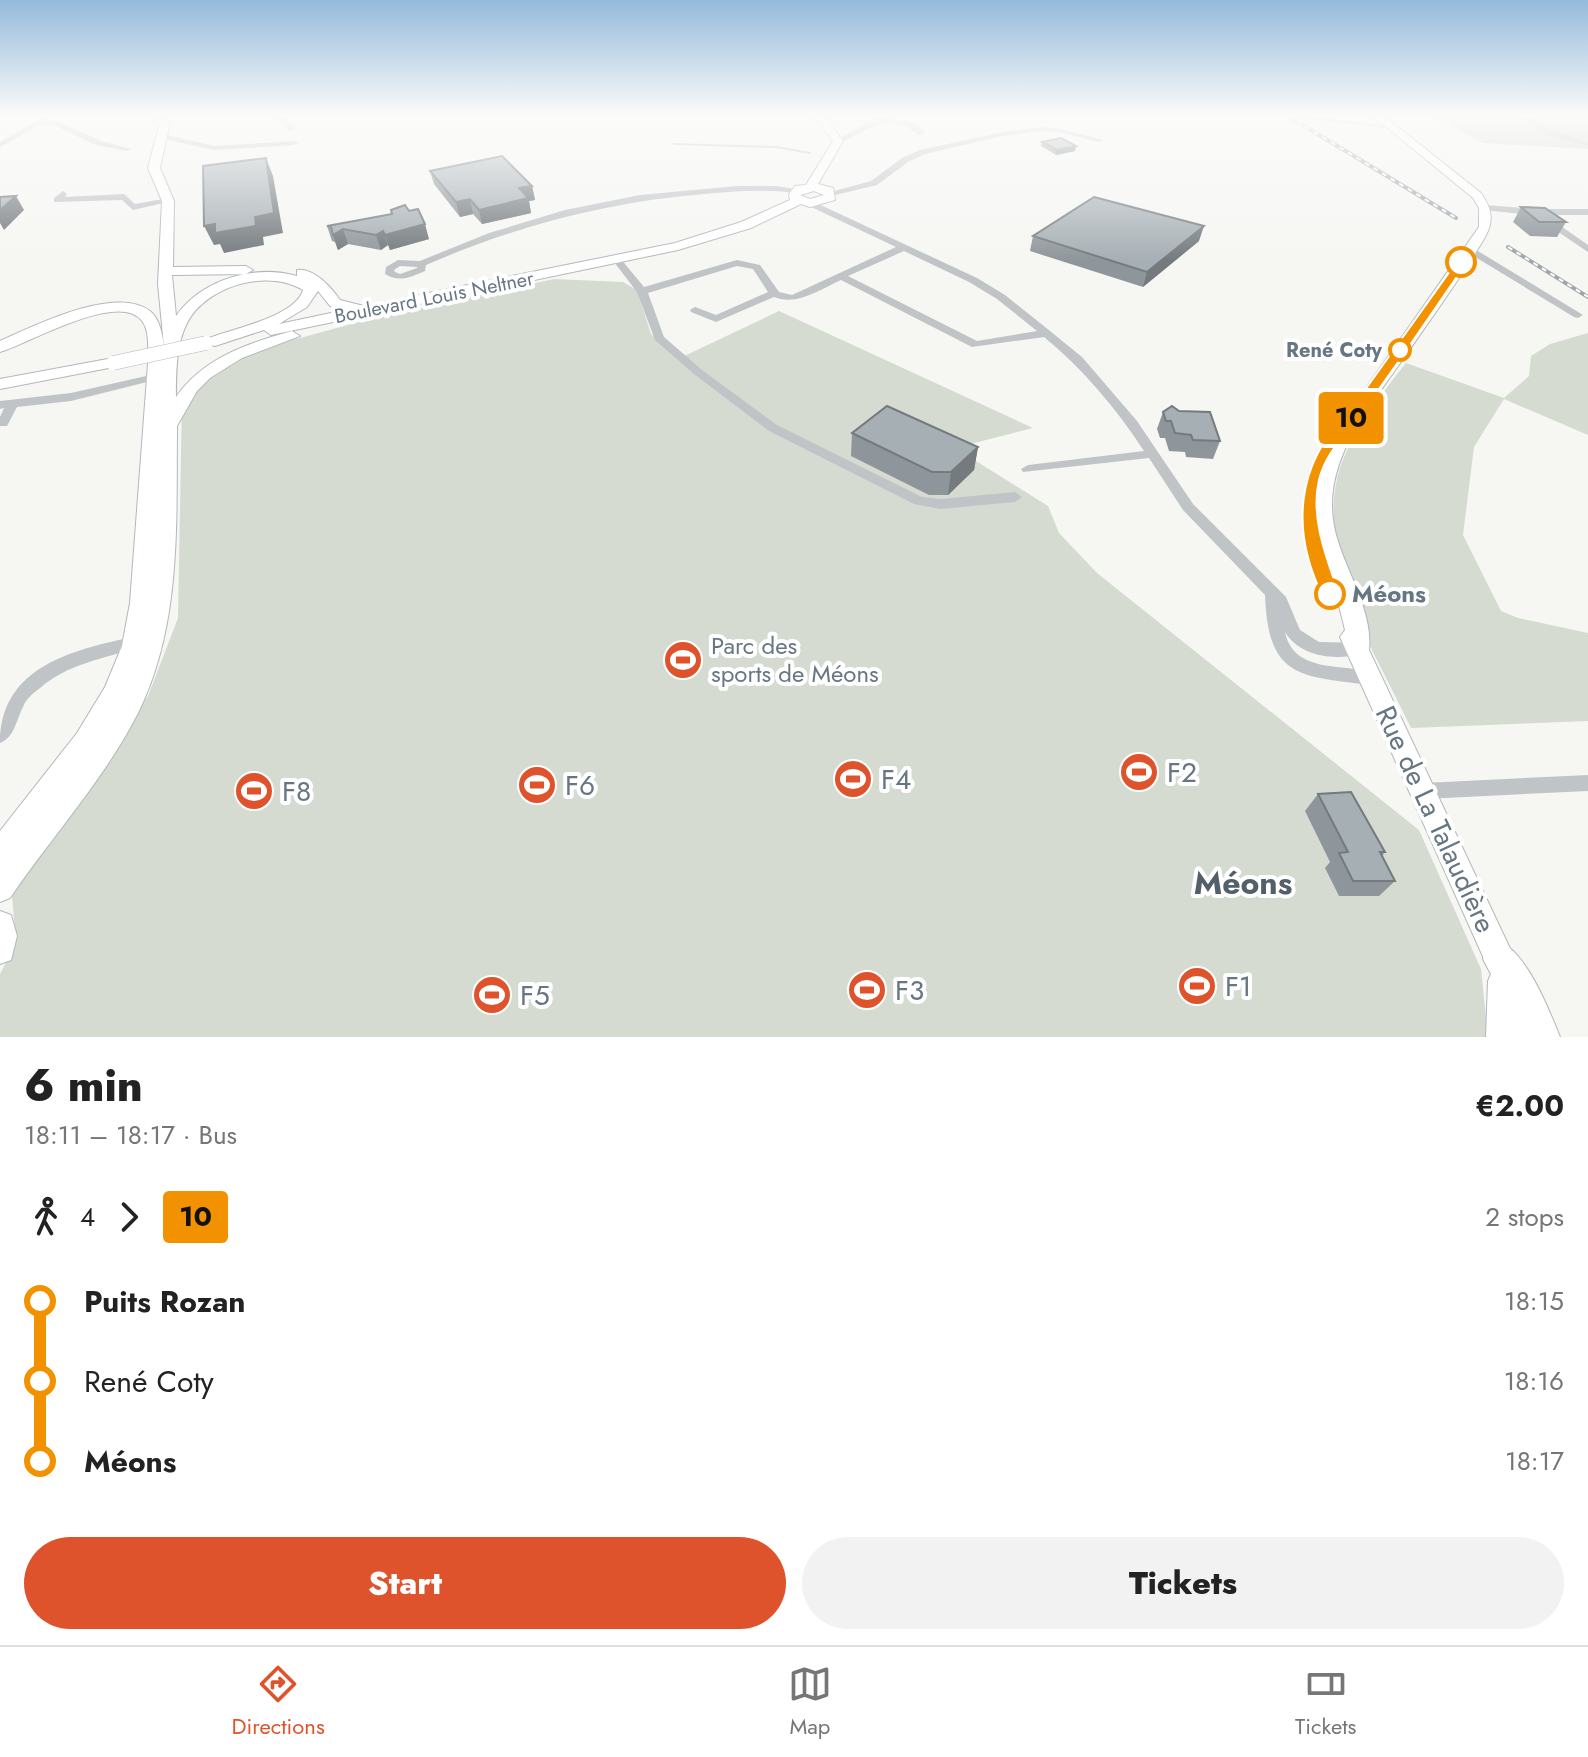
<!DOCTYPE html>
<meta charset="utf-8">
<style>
body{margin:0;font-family:Jost,sans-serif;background:#f2f2f2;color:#222;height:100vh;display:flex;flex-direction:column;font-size:30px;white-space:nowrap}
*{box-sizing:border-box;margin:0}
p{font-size:26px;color:#767676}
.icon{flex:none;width:44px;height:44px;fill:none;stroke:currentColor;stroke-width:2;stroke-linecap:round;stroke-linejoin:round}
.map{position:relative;height:1037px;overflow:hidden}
.details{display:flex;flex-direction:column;background:#fff;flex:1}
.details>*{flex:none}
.badge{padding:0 16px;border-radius:6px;font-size:28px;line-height:52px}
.map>.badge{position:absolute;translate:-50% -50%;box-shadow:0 0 0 4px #fff}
.legs{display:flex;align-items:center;gap:12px;height:88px;padding:0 24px;font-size:26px}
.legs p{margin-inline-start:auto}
.summary{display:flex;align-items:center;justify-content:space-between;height:136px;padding:0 24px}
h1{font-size:44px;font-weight:800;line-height:60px}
.action{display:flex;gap:16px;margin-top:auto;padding:16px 24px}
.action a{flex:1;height:92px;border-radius:48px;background:#de532b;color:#fff;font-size:32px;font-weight:800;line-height:92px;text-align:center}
.action a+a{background:#f2f2f2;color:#222}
ul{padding:0 24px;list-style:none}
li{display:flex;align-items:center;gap:28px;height:80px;font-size:30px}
li i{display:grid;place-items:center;width:12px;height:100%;margin:0 10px;background:currentColor}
li i::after{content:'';width:20px;height:20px;margin:-10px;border:6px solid;border-radius:50%;background:#fff}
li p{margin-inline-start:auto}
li:first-child i{background:linear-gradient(#0000 50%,currentColor 0)}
li:last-child i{background:linear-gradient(currentColor 50%,#0000 0)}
.tabs{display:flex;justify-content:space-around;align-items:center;height:112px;border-top:2px solid #e0e0e0;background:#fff;font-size:22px;color:#767676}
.tabs a{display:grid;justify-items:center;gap:4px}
.tabs .current{color:#de532b}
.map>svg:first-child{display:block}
</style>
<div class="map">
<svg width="1588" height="1037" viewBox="0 0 1588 1037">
<rect width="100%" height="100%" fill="#f6f6f3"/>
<g fill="#d6dbd2">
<polygon points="1434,116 1588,116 1588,149 1483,143"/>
<polygon points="554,279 623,282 637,290 651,334 678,359 779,311 1033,428 955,448 1048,506 1059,533 1097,573 1419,830 1481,969 1488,1037 0,1037 0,974 9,957 15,930 12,896 148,696 178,618 182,402 218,368 256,350 366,320"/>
<path d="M1588 333V435L1504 399 1474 447 1463 535 1501 611 1518 618 1588 633V721L1411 728C1375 651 1318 567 1337 479 1345 441 1382 393 1406 363L1504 398 1529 376 1531 356 1550 344Z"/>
</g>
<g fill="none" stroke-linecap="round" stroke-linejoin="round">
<polyline stroke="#b8c4c8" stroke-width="2" points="674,144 776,147 810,153"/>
<defs>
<g id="secondary">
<path d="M151 116H161L169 126 160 168 174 201 173 267 246 266 253 270 246 274 172 275 176 316C202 279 255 264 297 276V270C314 268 331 287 340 300L364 306 675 243 741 222 790 200 789 194 795 186 806 185 833 141 814 116H824L843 141 818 184 833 188 835 200 810 207 801 204 751 228 678 250 271 335 264 330 215 346 209 344V338C233 329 296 316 303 290 268 268 206 286 187 323 176 345 176 372 176 397 203 358 248 343 292 331L300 336 242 358 210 378 197 391 177 426C176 523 182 624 138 713 104 780 52 836 10 898L0 902V831L77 733 105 687 122 646 130 603 148 364C148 351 150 331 142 321 119 290 28 344 0 352V341C34 326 115 285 150 311 160 319 162 334 164 346L158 284 162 201 148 168 159 126ZM814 191 824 195 810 199 800 195ZM318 291 330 306 345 310 279 324 307 307Z"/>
<path d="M1373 116H1384L1481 193C1495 213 1493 225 1481 244 1455 286 1426 326 1398 366 1368 409 1331 453 1332 508 1333 557 1374 602 1369 650L1515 959 1511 970 1500 974 1489 970 1340 637 1345 630C1327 547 1290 518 1336 431L1479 227V208L1473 198Z"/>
<polygon points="113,358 121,363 119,366 0,389 0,379"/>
<polygon points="0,911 11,915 17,936 11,960 0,964"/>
</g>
<path id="primary" d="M1500 942C1527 953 1549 1010 1560 1037H1524L1483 959 1488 947Z"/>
<polygon id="highway" points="1508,961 1522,967 1528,981 1528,1037 1486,1037 1488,981 1494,967"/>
</defs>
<use href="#secondary" stroke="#b2b8bc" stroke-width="2"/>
<use href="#primary" stroke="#b1b6ba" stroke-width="2"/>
<use href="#highway" stroke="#b3b7ba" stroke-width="2"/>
<g fill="#c0c4c7" fill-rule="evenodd">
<polygon points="275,116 282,116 296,129 289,131"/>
<path d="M872 116H880V119L912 121 926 133 919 135C891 112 869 128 841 143L834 141 872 120Z"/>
<polygon points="1283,116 1308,116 1396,127 1392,129"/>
<polygon points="1518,116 1526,116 1556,132 1588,142 1588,146 1550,136"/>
<polygon points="44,117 47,120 55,120 101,141 131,149 127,151 96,145 51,124 39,125 0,147 0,142"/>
<polygon points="1042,127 1062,129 1103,140 1099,142 1062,133 1042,131 1003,136 925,154 908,162 877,185 831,196 827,193 871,181 902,158 920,150 1003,132"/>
<polygon points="163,134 214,146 294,141 298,143 294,145 214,150 160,138 160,134"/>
<path d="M737 186H776L800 190 796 193C765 189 735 191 704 194 607 202 515 226 426 265L425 271C411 277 399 283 385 274L386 267 398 260 420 261 489 233 565 210 640 195ZM400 266 417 267V268L400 274 395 272 394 270Z"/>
<polygon points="63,191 67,194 65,197 124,194 135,204 168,198 172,201 133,210 122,200 54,202 54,198"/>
<path d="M810 200 977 278 1005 295 1050 331 1082 357 1137 421 1193 504 1286 597 1300 630 1319 642 1364 643 1366 648 1364 653C1337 661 1301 658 1285 632 1294 675 1346 663 1377 673L1379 678 1377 683 1371 685C1299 676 1268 678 1265 595L1183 510 1149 458 1023 472 1021 469 1028 465 1144 451C1116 408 1083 369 1044 337L972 347 841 280C819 290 797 306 774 297L716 322 691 312 690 310 695 307 716 315 768 292 753 269 737 266 648 293 664 337 702 370 777 425 922 497 941 499 1015 492 1022 497 1015 502 941 509 914 504 769 431 694 374 655 340 637 292 614 262V258H620L644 287 737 260 760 265 779 292 792 295 896 247 807 205V201ZM904 251 969 282 997 299 1037 331 977 341 848 276Z"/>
<polygon points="1485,205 1535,209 1588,209 1588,215 1535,215 1482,210 1481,208"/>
<polygon points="1542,217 1548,217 1588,245 1588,252 1542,221"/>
<polygon points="1467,248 1473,248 1583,315 1578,318 1574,317 1467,252"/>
<polygon points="155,374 159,375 159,379 71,401 17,407 7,426 0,426 0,417 4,408 0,409 0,401 71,393"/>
<path d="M133 637 139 639 141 643 139 647C104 659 69 663 40 688 33 693 26 699 23 707 16 720 15 737 0 743 0 667 72 650 133 637Z"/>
<polygon points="1588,775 1588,791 1424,799 1417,797 1415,791 1417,785 1424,783"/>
</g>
<use href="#secondary" fill="#fff" fill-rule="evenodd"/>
<use href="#primary" fill="#fff" fill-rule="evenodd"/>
<use href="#highway" fill="#fff" fill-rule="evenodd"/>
<defs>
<g id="rail">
<polyline points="1288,116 1456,218"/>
<polyline points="1508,247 1588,297"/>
</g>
</defs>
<use href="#rail" stroke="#9fa6ab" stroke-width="4"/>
<use href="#rail" stroke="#fff" stroke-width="2" stroke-dasharray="5" stroke-linecap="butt"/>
<defs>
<polyline id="secondary-bridge" points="113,363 206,343"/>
</defs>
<use href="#secondary-bridge" stroke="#b2b8bc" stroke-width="15" stroke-linecap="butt"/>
<use href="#secondary-bridge" stroke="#fff" stroke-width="14"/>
</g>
<g fill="#8f969b">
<polygon points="1042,142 1075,151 1056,155 1041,146"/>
<polygon points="430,171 532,186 535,200 529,201 531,213 482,224 473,214 460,217 434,184"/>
<polygon points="1521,207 1566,222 1557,237 1530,236 1513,222"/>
<polygon points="327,226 429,239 390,250 388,245 381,250 348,244 338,250 335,242 332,241"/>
<polygon points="1033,236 1199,241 1143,287 1030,251"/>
<polygon points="1163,412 1220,441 1213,459 1186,457 1185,452 1169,451 1165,438 1160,438 1157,429"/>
<polygon points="852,433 978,447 974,470 948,495 929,495 851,456"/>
<polygon points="1318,794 1385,852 1382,856 1395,881 1379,896 1339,896 1325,868 1330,862 1305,811"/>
</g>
<g fill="#747a7e">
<polygon points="1076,146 1075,151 1056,155 1057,150"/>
<polygon points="266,158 273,176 283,233 263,237 264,245 224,253 220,244 214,245 204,226 255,217"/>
<polygon points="532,186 535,200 529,201 531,213 482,224 479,210 519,188"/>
<polygon points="16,196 24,210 4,230 0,223 0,210"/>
<polygon points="470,199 473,214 460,217 456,202"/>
<polygon points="425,224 429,239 390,250 385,235"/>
<polygon points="1204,226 1199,241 1143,287 1147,272"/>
<polygon points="343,229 348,244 338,250 333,235"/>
<polygon points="383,231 388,245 381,250 376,235"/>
<polygon points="978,447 974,470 948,495 951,472"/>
</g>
<g fill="#a6afb4" stroke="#747a7e" stroke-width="2">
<polygon points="1061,138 1076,146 1057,150 1042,142"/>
<polygon points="502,156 532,186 519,188 528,198 479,210 470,199 456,202 430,171"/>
<polygon points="266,158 274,213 255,217 256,226 215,233 215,224 204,226 203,166"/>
<polygon points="16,196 0,210 0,197"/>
<polygon points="1094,197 1204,226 1147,272 1033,236"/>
<polygon points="405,205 409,211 418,209 425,224 385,235 383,231 376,235 343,229 333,235 331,227 327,226 392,214 391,210"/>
<polygon points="1521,207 1545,208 1566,222 1539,222"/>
<polygon points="887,406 978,447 951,472 932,472 852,433"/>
<polygon points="1172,406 1179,411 1210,412 1220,441 1193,440 1191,435 1175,433 1171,421 1166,421 1163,412"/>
<polygon points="1351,792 1385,852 1380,852 1395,881 1353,881 1339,853 1348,852 1318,794"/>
</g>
<linearGradient id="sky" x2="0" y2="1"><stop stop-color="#95badb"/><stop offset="0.44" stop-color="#fbfbfa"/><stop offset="1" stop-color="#fbfbfa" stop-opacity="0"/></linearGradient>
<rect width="1588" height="261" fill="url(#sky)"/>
<path fill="#f39200" stroke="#fff" stroke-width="2" d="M1458 260 1467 262C1432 313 1398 364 1361 414 1345 436 1326 452 1319 480 1310 518 1327 559 1339 594L1330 601 1324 599C1290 532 1295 464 1349 412Z"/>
<defs>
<symbol id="stadium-disc" viewBox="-11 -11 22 22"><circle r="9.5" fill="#de532b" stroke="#fff"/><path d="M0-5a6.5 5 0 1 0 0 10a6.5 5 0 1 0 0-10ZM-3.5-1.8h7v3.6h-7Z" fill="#fff"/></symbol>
</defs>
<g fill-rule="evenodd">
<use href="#stadium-disc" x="661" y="638" width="44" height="44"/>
<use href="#stadium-disc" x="1117" y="750" width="44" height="44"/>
<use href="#stadium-disc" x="831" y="757" width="44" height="44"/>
<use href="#stadium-disc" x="515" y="763" width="44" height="44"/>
<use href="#stadium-disc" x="232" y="769" width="44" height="44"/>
<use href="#stadium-disc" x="1175" y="964" width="44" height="44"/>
<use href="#stadium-disc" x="845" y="968" width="44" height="44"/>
<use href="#stadium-disc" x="470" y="973" width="44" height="44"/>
</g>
<g fill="#fff" stroke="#f39200" stroke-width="4">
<circle cx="1461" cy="262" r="14"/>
<circle cx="1400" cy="350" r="10"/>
<circle cx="1330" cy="594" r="14"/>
</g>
<g text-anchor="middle" stroke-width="8" stroke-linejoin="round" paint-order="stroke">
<g font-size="20" fill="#667783" stroke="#fff">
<text transform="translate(434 297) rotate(-11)" y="7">Boulevard Louis Neltner</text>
</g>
<g font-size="20" font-weight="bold" fill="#667783" stroke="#fff" text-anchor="end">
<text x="1382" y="357">René Coty</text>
</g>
<g font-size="24" font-weight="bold" fill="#667783" stroke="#fff" text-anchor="start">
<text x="1352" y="602">Méons</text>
</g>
<g font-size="24" fill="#667783" stroke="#fff" text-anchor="start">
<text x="711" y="654">Parc des<tspan x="711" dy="28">sports de Méons</tspan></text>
</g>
<g font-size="28" fill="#667783" stroke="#fff" text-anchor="start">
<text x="1167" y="782">F2</text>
<text x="881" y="789">F4</text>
<text x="565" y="795">F6</text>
<text x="282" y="801">F8</text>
<text x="1225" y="996">F1</text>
<text x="895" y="1000">F3</text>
<text x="520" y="1005">F5</text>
</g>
<g font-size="28" fill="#667783" stroke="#fff">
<text transform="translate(1436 819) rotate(65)" y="10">Rue de La Talaudière</text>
</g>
<g font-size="32" font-weight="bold" fill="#546069" stroke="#fff">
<text x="1243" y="894">Méons</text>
</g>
</g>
</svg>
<b class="badge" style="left:1351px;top:418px;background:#f39200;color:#111">10</b>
</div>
<section class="details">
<div class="summary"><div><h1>6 min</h1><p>18:11 – 18:17 · Bus</p></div><b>€2.00</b></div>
<div class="legs"><svg class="icon" aria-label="walk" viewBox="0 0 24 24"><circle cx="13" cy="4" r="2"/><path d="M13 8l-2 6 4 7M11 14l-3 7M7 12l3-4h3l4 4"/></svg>4<svg class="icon" aria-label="forward" viewBox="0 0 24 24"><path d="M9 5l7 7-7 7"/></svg><b class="badge" style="background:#f39200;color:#111">10</b><p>2 stops</p></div>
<ul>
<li><i style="color:#f39200"></i><b>Puits Rozan</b><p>18:15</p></li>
<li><i style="color:#f39200"></i><span>René Coty</span><p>18:16</p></li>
<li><i style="color:#f39200"></i><b>Méons</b><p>18:17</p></li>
</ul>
<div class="action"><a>Start</a><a>Tickets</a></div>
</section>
<nav class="tabs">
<a class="current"><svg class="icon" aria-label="directions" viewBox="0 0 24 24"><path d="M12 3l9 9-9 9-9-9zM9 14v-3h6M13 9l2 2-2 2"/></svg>Directions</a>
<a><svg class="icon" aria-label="map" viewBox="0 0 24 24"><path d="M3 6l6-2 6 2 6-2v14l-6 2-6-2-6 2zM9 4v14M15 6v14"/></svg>Map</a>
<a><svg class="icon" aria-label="tickets" viewBox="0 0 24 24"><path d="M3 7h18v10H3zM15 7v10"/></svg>Tickets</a>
</nav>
